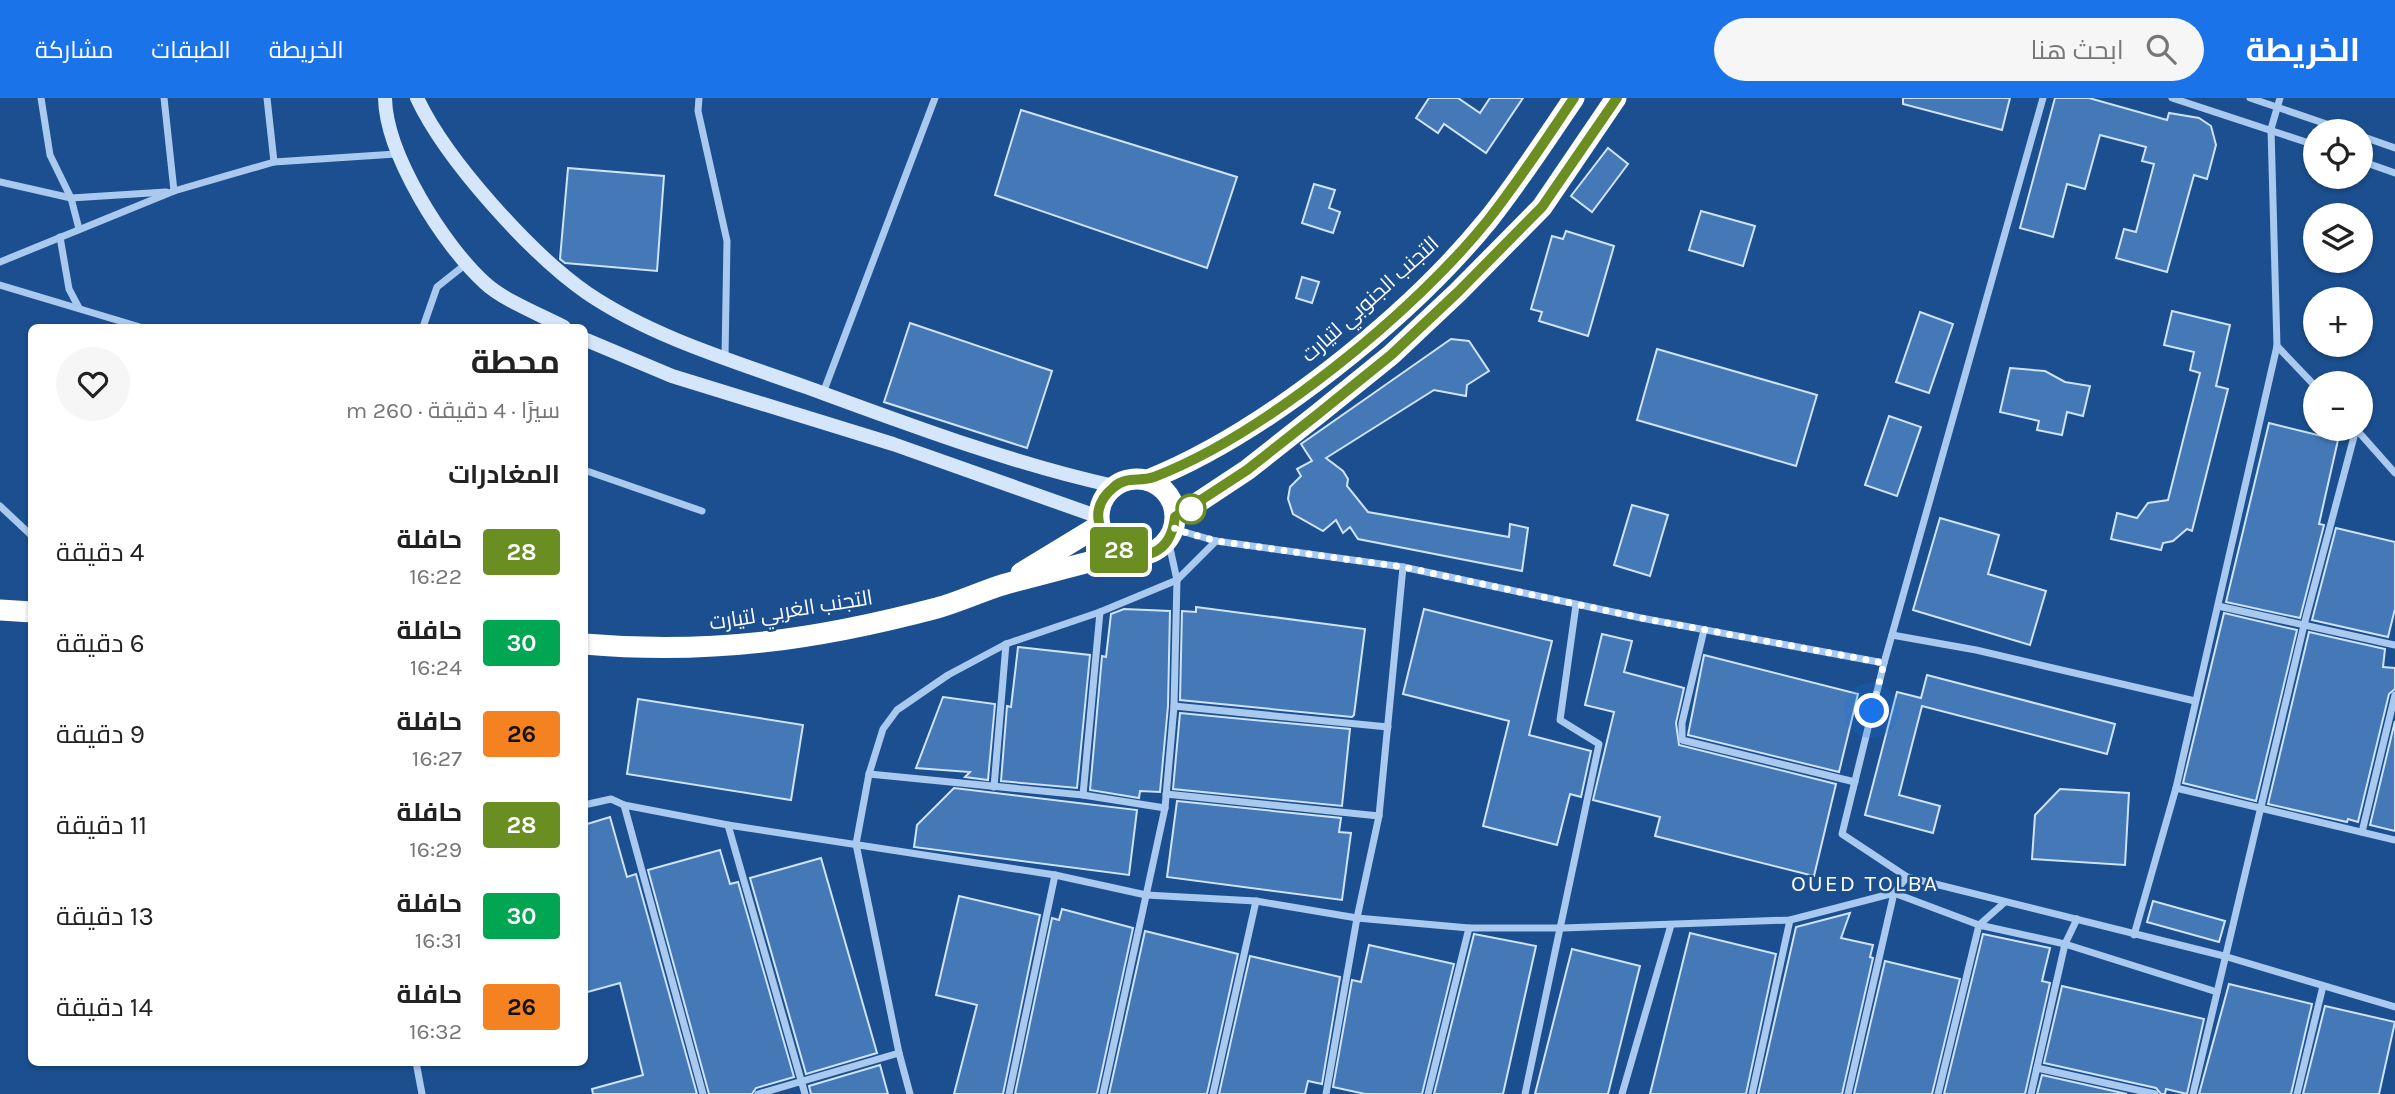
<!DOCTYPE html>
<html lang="ar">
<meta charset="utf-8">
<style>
body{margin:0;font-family:Karla,Cairo,sans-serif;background:#f6f6f6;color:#222;direction:rtl;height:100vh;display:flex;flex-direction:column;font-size:26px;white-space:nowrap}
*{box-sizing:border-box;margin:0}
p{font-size:23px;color:#767676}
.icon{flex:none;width:38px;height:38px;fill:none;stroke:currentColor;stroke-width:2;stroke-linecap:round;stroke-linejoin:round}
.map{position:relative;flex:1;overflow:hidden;direction:ltr}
.details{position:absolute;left:28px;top:226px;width:560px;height:742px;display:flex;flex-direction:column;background:#fff;border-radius:10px;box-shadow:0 2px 5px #0004;direction:rtl}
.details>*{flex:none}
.badge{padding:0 14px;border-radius:5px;font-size:24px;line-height:46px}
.tools{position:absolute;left:2303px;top:21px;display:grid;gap:14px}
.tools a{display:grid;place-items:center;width:70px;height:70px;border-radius:50%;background:#fff;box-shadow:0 2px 5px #0004;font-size:35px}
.you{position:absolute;width:35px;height:35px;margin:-18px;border:5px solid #fff;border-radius:50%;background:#1a73e8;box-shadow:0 0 0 10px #1a73e833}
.map>.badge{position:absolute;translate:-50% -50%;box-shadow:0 0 0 4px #fff}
h2{padding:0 28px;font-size:26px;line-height:63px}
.round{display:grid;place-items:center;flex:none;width:74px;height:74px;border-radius:37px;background:#f6f6f6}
.head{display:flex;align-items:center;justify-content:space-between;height:119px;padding:0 28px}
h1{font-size:33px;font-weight:700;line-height:52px}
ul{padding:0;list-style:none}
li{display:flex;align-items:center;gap:21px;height:91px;padding:0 28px}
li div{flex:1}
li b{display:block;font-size:26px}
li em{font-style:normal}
li .badge{min-width:77px;font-weight:700;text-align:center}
header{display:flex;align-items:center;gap:42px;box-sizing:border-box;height:98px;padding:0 35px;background:#1a73e8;color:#fff}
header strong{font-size:33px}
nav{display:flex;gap:38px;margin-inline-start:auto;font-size:24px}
.search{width:490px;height:63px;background:#f6f6f6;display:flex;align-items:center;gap:18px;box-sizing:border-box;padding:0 24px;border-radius:38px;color:#767676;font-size:26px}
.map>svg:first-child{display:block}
</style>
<header>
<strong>الخريطة</strong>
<div class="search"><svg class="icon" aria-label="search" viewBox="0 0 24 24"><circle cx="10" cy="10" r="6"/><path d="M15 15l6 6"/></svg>ابحث هنا</div>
<nav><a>الخريطة</a><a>الطبقات</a><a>مشاركة</a></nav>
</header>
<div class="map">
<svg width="2395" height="996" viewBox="0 0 2395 996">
<rect width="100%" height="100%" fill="#1b4f8f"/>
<g fill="#4478b7" stroke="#cfe3fa" stroke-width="2">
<polygon points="1429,0 1458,0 1480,15 1490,0 1523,0 1486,55 1444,26 1438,35 1416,20"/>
<polygon points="1903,0 2010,0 2002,32 1903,6"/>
<polygon points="2055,0 2089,0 2167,22 2169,15 2199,20 2211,28 2216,47 2207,81 2194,77 2167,174 2116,160 2124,131 2136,134 2154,66 2142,63 2146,49 2100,37 2085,91 2067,86 2053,139 2020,130"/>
<polygon points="1021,12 1237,79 1207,170 995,97"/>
<polygon points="1608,50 1628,66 1592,114 1571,98"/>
<polygon points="568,70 664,78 657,173 565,165 560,161"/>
<polygon points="1314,86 1335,92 1329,110 1340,114 1333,135 1302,125"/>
<polygon points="1701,113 1755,128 1743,168 1689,152"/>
<polygon points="1566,133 1614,148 1588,238 1539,223 1542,214 1531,211 1552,138 1563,141"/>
<polygon points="1302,179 1319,184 1312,205 1296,200"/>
<polygon points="2172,213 2230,227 2216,288 2228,291 2192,433 2187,431 2173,443 2163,445 2161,452 2111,441 2117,415 2137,420 2148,405 2168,402 2200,275 2190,272 2194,254 2164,247"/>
<polygon points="1920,214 1953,226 1929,295 1896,284"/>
<polygon points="910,225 1052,273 1027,350 884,304"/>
<polygon points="1451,241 1469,243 1489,273 1467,287 1466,298 1434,292 1326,360 1343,373 1348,381 1347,388 1368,414 1509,439 1510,426 1528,430 1522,473 1358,441 1350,429 1343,435 1336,422 1323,433 1293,416 1288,401 1290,389 1301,378 1297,371 1312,363 1301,346"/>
<polygon points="1657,251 1817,297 1796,368 1637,322"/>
<polygon points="2010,270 2045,273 2065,284 2090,288 2083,318 2067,314 2062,337 2037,332 2039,323 2000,314"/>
<polygon points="1889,318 1921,329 1897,398 1865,387"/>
<polygon points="2269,325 2338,342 2319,426 2324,427 2300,520 2226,504"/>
<polygon points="1632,407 1668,417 1650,478 1614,467"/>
<polygon points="1940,420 1999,437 1988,476 2046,493 2030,547 1913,512"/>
<polygon points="2336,430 2395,444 2395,511 2388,539 2312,522"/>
<polygon points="1196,509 1365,531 1354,617 1352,619 1180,602 1182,513 1196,514"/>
<polygon points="1124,511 1170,513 1168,608 1160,694 1140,693 1139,700 1090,692 1102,558 1106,559 1111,516"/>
<polygon points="1424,511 1552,543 1529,637 1591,653 1581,699 1570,696 1557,747 1483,728 1509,623 1403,596"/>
<polygon points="2224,515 2297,532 2256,703 2183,685"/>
<polygon points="2309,534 2385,551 2383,569 2395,570 2395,591 2389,596 2358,724 2348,721 2347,724 2268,706"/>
<polygon points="1602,536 1632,543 1624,574 1684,590 1676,625 1679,647 1836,686 1814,778 1655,738 1660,719 1593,702 1614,614 1585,607"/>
<polygon points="1018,549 1090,557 1077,690 1001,683 1007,608 1011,609"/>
<polygon points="1704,557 1858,596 1839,674 1688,637"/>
<polygon points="1927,577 2115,626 2107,656 1922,608 1899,697 1940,708 1933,735 1865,717 1897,594 1921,600"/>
<polygon points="943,599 995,606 988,682 965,679 970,674 916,670"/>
<polygon points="638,601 803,627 791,702 627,676"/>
<polygon points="1180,615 1350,631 1342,708 1173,691"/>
<polygon points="2395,623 2395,733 2370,727"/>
<polygon points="954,690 1137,712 1129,777 914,749 917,727"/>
<polygon points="2060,691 2129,695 2125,767 2032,761 2035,717"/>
<polygon points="1177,703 1341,720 1339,734 1351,735 1342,802 1167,779"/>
<polygon points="610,719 627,779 636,776 697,996 593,996 592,991 643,977 620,885 584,895 584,727"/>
<polygon points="720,752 730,786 738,784 794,979 756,990 752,996 709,996 648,772"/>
<polygon points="821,760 877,955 806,976 750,780"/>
<polygon points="959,798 1040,817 1003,996 954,996 977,907 936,897"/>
<polygon points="2153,803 2225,823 2219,844 2147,824"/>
<polygon points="1062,811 1133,830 1097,996 1015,996 1052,820 1059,822"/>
<polygon points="1850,815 1841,840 1873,847 1870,859 1873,860 1842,996 1758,996 1796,829"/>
<polygon points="1145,833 1238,856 1207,996 1109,996"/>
<polygon points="1690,835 1776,856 1746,996 1650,996"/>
<polygon points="1474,836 1536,848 1503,996 1434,996"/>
<polygon points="1983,836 2050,850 2042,883 2050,885 2025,996 1944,996"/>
<polygon points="1369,847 1454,866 1422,996 1365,996 1333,989 1352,882 1361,884"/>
<polygon points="1572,851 1640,868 1608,996 1535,996"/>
<polygon points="1250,858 1340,879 1322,986 1308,983 1305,996 1219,996"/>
<polygon points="1885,863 1960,881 1932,996 1854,996"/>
<polygon points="2229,886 2312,906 2291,996 2199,996"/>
<polygon points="2062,888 2204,921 2187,996 2166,991 2165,996 2161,996 2156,990 2044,965"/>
<polygon points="2325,908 2395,924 2379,996 2303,996"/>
<polygon points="880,967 888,996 811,996 809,988"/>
<polygon points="2042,977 2127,996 2037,996"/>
</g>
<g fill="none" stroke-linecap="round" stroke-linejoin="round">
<g stroke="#a9c9ee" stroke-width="7">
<polyline points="41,0 50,57 71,100 79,131"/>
<polyline points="164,0 174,93 274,64 396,56"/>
<polyline points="267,0 274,64"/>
<polyline points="699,0 698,13 727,143 725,259"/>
<polyline points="2172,0 2315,47"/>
<polyline points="2250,0 2347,33"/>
<polyline points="2361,38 2395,50"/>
<polyline points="2361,63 2395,75"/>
<polyline points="0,84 71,100 166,94"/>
<polyline points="60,139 69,191 79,210"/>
<polyline points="0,164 174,93"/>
<polyline points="0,187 140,229"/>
<polyline points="423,229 437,189 466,166"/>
<polyline points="2277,248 2315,288"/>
<polyline points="823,295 935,0"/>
<polyline points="2356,331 2395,375"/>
<polyline points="584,372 702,413"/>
<polyline points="0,408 32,438"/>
<polyline points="1174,431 1216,443 1403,469 1641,520 1884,565 1842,736 1907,779 2224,858 2395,909"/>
<polyline points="2218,508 2395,547"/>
<polyline points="1704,532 1682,625 1682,642 1855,684"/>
<polyline points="1892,537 1976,552 2195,603"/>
<polyline points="1884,565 2043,0"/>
<polyline points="1174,608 1388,629"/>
<polyline points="869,676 1083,697 1165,710"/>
<polyline points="994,689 1006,546"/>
<polyline points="2176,690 2395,742"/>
<polyline points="1166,696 1379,718"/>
<polyline points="1083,697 1100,514"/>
<polyline points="584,707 611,701 624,707 728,727 1055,777 1146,797 1256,803 1357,820 1469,830 1563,830 1790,822 1894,795 1979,827 2065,846 2217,894"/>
<polyline points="624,707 703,996"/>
<polyline points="728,727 805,996"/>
<polyline points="2362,734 2395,597"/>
<polyline points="2134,837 2176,690 2277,248 2271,31 2280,0"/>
<polyline points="416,964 422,996"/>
<polyline points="2037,970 2155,996"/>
<polyline points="758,996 899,955"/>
<polyline points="910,996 899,955 856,746 869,676 883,631 897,612 948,577 1006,546 1100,514 1177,482 1216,443"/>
<polyline points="1009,996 1055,777"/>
<polyline points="1103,996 1165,710 1174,608 1177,482 1168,441"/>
<polyline points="1213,996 1256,803"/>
<polyline points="1326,996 1357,820 1379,718 1403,469"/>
<polyline points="1428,996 1469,830"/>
<polyline points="1525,996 1599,646 1560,622 1576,507"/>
<polyline points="1622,996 1671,827"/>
<polyline points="1752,996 1790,822"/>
<polyline points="1848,996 1894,795 1907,779"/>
<polyline points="1938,996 1979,827 2005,804"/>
<polyline points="2031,996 2065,846 2077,821"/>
<polyline points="2193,996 2304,527 2356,331"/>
<polyline points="2297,996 2323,888"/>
</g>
<g stroke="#d6e6fa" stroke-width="14">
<path d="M385 0C386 56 443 147 485 185 503 202 541 217 564 229"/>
<path d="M417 0C446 62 531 156 587 195 652 239 733 263 806 289 907 326 1010 365 1114 388"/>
<polyline points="584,241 672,278 893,346 1099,419"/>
</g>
<g stroke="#fff" stroke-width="21">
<circle cx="1137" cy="419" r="38"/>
<path d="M1148 382C1265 335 1409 219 1488 122 1519 83 1546 41 1574 0"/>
<polyline points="1176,419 1247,372 1318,316 1391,257 1458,194 1542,109 1616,0"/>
<polyline points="1021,475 1100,427"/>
<polyline points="0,512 32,514"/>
<path d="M584 546C710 557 816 542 937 510 959 504 980 494 1002 487 1043 476 1084 465 1125 455"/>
</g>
</g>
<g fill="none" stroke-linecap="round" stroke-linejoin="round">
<defs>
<path id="line" d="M1574 0C1546 41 1519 83 1488 122 1414 214 1264 337 1154 379 1140 384 1126 378 1114 389 1059 434 1165 499 1175 419L1247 372 1318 316 1391 257 1458 194 1542 109 1617 0"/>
</defs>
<use href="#line" stroke="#fff" stroke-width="16"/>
<use href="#line" stroke="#6b8e23" stroke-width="10"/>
<polyline stroke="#fff" stroke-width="7" stroke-dasharray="0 12.6" points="1191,411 1174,431 1216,443 1403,469 1641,520 1884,565 1872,613"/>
</g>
<circle fill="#fff" stroke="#6b8e23" stroke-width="3.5" cx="1191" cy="411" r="14"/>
<g text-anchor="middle" stroke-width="5" stroke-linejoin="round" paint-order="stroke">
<g font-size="21" fill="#fff" stroke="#1b4f8f">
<text transform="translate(1370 201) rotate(-42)" y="7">التجنب الجنوبي لتيارت</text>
<text transform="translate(791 512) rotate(-9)" y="7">التجنب الغربي لتيارت</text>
</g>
<g font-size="23" letter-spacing="2" fill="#fff" stroke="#1b4f8f">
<text x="1865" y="793">OUED TOLBA</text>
</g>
</g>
</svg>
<div class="tools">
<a><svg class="icon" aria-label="locate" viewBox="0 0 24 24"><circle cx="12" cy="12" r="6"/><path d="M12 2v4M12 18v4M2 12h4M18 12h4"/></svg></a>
<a><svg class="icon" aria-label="layers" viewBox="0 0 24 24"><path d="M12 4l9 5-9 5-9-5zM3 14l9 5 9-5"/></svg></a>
<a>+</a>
<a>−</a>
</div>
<div class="you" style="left:1872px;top:613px"></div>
<b class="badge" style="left:1119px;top:452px;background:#6b8e23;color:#fff">28</b>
<section class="details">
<div class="head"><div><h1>محطة</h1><p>سيرًا · 4 دقيقة · 260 m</p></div><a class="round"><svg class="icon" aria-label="heart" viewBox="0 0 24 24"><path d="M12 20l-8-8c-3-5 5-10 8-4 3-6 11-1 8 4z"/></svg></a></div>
<h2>المغادرات</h2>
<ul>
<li><span class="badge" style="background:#6b8e23;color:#fff">28</span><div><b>حافلة</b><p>16:22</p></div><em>4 دقيقة</em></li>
<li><span class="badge" style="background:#00a651;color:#fff">30</span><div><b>حافلة</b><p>16:24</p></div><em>6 دقيقة</em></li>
<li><span class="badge" style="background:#f58220;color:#111">26</span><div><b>حافلة</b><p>16:27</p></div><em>9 دقيقة</em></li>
<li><span class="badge" style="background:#6b8e23;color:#fff">28</span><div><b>حافلة</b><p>16:29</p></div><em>11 دقيقة</em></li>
<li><span class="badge" style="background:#00a651;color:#fff">30</span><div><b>حافلة</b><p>16:31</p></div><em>13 دقيقة</em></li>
<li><span class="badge" style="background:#f58220;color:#111">26</span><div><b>حافلة</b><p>16:32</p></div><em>14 دقيقة</em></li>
</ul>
</section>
</div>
